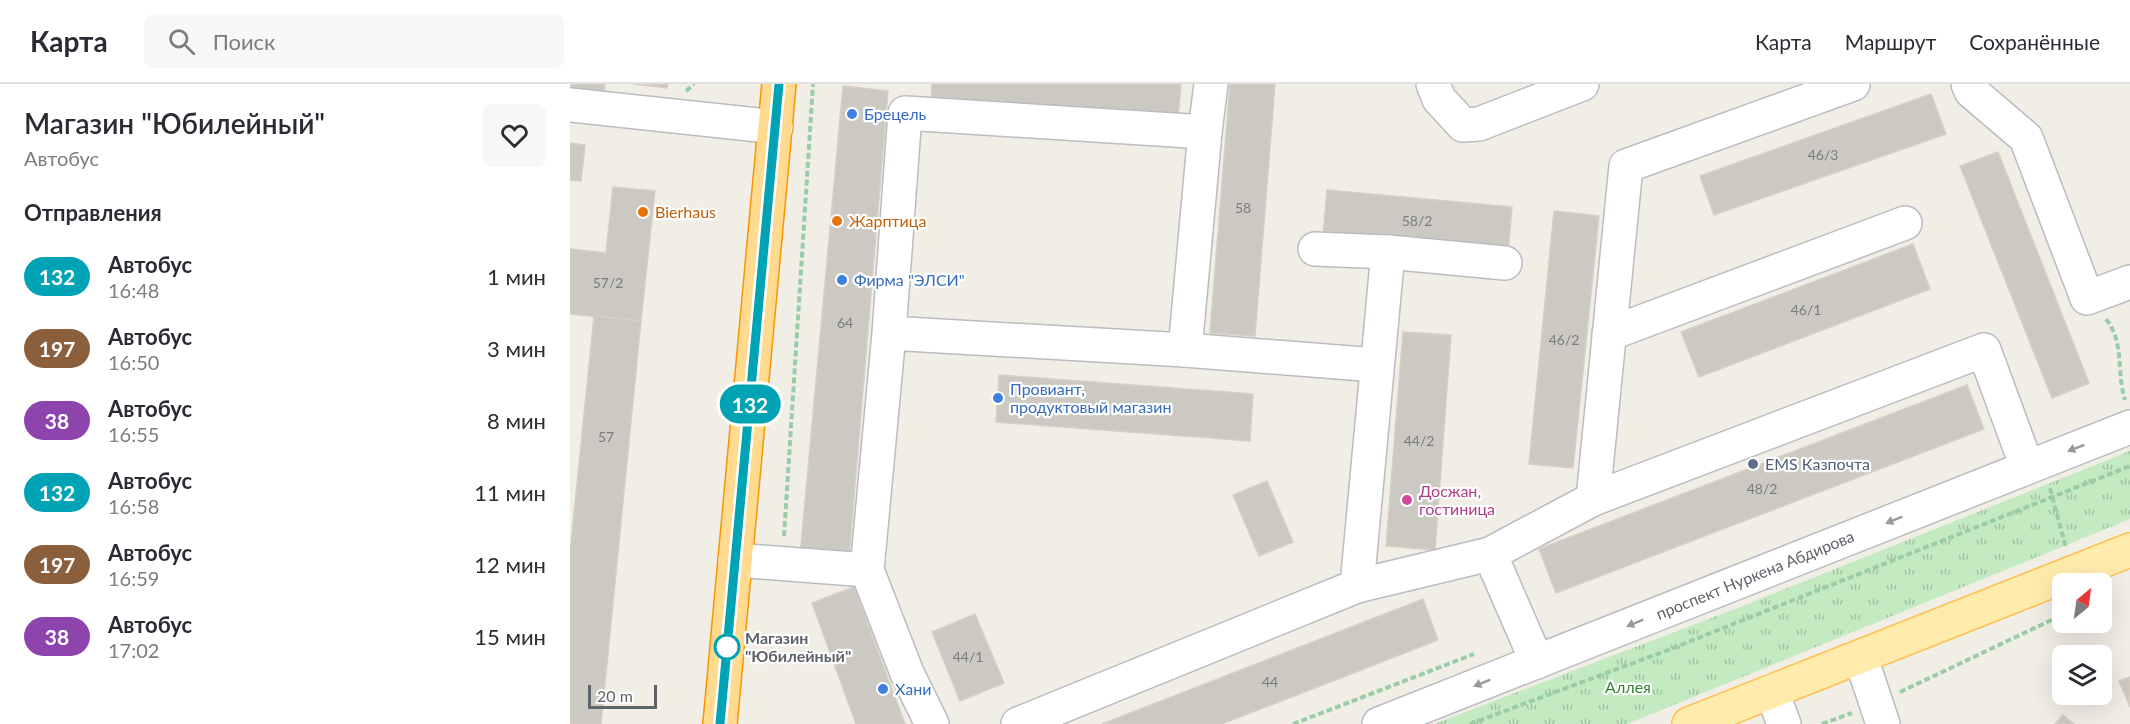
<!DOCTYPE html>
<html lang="ru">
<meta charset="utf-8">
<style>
body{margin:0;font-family:Lato,sans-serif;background:#f7f7f7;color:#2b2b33;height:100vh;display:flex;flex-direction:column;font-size:22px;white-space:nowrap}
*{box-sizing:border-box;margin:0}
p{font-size:20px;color:#7c7c81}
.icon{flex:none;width:33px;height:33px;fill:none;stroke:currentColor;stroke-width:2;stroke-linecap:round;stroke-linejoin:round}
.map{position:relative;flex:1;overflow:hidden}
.side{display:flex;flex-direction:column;background:#fff;width:570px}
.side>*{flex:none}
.badge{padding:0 12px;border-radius:20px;font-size:21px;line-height:39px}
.needle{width:39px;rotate:29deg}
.controls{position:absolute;left:1482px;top:489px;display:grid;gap:12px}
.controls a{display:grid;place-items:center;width:60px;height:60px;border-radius:9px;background:#fff;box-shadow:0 6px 24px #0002;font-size:30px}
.scale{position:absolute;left:18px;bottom:15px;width:69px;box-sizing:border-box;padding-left:6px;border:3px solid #5d6368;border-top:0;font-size:16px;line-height:21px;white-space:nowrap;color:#5d6368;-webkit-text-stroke:4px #fff;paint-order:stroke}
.map>.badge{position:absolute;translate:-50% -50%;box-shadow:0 0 0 3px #fff}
h2{padding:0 24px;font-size:22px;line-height:54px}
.round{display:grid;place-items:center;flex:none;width:63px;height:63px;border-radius:9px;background:#f7f7f7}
.head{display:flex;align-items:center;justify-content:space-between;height:102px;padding:0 24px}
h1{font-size:28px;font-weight:600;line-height:45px}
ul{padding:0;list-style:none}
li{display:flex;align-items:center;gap:18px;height:72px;padding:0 24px}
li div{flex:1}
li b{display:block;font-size:22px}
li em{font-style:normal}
li .badge{min-width:66px;font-weight:700;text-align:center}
header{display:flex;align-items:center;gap:36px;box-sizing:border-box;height:84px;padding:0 30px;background:#fff;border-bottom:2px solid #e1e1e2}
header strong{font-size:28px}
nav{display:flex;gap:33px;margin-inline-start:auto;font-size:21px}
.search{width:420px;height:54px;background:#f7f7f7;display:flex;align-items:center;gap:15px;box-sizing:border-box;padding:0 21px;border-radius:9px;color:#7c7c81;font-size:22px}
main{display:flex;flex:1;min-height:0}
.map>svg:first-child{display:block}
</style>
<header>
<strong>Карта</strong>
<div class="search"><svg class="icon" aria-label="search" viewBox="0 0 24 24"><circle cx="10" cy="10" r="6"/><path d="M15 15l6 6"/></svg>Поиск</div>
<nav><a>Карта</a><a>Маршрут</a><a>Сохранённые</a></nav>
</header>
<main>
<section class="side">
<div class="head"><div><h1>Магазин &quot;Юбилейный&quot;</h1><p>Автобус</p></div><a class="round"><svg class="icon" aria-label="heart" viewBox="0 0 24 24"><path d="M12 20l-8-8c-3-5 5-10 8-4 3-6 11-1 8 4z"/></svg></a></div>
<h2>Отправления</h2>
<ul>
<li><span class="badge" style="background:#00a3b4;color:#fff">132</span><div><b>Автобус</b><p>16:48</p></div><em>1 мин</em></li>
<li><span class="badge" style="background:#8b5e3c;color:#fff">197</span><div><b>Автобус</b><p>16:50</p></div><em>3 мин</em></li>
<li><span class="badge" style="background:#8e44ad;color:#fff">38</span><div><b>Автобус</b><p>16:55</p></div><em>8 мин</em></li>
<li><span class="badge" style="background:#00a3b4;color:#fff">132</span><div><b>Автобус</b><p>16:58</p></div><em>11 мин</em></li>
<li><span class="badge" style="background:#8b5e3c;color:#fff">197</span><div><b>Автобус</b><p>16:59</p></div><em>12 мин</em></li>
<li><span class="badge" style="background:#8e44ad;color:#fff">38</span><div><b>Автобус</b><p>17:02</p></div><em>15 мин</em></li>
</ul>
</section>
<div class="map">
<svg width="1560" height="640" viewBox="0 0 1560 640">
<defs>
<pattern id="grass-tufts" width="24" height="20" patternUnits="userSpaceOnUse" patternTransform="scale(1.5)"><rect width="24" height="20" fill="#c4eac1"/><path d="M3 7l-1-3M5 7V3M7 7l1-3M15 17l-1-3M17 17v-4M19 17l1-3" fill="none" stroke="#a2c1a1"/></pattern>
</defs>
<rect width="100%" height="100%" fill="#f1eee6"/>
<polygon fill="url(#grass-tufts)" points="1560,367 1560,435 1057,640 864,640 1170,523"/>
<g fill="#ccc9c3" stroke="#d7cfc4" stroke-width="1.5">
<polygon points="0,0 35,0 34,15 0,12"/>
<polygon points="63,0 98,0 97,4"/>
<polygon points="362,0 611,0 608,35 361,16"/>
<polygon points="660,0 705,0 685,252 640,249"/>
<polygon points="273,2 318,7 279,473 230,472"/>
<polygon points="1361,10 1376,50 1144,131 1130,92"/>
<polygon points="0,59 15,61 11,97 0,96"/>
<polygon points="1428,68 1519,299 1482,314 1390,82"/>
<polygon points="43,103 85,107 71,237 0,230 0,165 36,169"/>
<polygon points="757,106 942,123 938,169 753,152"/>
<polygon points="984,127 1029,132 1003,384 959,380"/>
<polygon points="1343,160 1360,205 1129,293 1111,248"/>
<polygon points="24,232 71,237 31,640 0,640 0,469"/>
<polygon points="833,248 881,251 865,466 816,462"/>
<polygon points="429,291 683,310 680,357 426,338"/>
<polygon points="1397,301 1414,345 986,509 969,465"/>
<polygon points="697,397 723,458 689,472 663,411"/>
<polygon points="284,503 335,640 286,640 242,519"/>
<polygon points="853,515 868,556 652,640 532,640"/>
<polygon points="405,530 434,599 390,617 362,548"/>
<polygon points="1560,593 1560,623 1549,597"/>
<polygon points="1493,631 1504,640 1485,640"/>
</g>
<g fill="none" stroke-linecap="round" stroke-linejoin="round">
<defs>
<g id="minor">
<polyline points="863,0 869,15 893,41 909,40 1012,0"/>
<polyline points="1398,0 1401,7 1456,54 1517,214 1560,198"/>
<polyline points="0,21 206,43"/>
<polyline points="635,48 641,0"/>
<polyline points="745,165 818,168 935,179"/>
<polyline points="1039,250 1335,139"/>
<polyline points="615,266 806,281"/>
<polyline points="1023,415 1414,266 1457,383"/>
<polyline points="165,476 297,486 337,589 362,640"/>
<polyline points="297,486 319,249 335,29 635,48 615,266 319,249"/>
<polyline points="787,502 818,168"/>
<polyline points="1291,574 1313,640"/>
<polyline points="967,578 920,470 1023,415 1056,82 1283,0"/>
<polyline points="1202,608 1214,640"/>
<polyline points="448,640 787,502 920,470"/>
<polyline points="809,640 1560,343"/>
</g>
<polyline id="major" points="1119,640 1560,466"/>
<polyline id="highway" points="150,640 209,0"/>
</defs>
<use href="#minor" stroke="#b9bcc1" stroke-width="36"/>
<use href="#major" stroke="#fec153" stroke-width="36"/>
<use href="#highway" stroke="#f79700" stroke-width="36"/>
<g stroke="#99cda4" stroke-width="4" stroke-dasharray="6 3" stroke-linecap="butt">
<polyline points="116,7 124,0"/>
<path d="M1536 235C1555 259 1546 288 1555 316"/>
<polyline points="1480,404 1496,464"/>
<polyline points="214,452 243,0"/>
<polyline points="1330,608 1492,531"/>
<polyline points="723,640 904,570"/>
<polyline points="900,640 1098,566 1560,382"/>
<polyline points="1252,640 1282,629"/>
</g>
<use href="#minor" stroke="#fff" stroke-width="33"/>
<use href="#major" stroke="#ffecad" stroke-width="33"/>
<use href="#highway" stroke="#ffda8f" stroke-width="33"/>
</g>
<defs><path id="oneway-solid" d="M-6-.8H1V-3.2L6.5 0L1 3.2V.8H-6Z" transform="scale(1.5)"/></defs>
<g fill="#969a9d">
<use href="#oneway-solid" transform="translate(1506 364) rotate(159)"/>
<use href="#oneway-solid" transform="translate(1324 436) rotate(158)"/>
<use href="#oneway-solid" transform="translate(1065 539) rotate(158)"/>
<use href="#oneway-solid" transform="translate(912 599) rotate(158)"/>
</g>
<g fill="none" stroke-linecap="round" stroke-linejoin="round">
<defs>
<polyline id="line" points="150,640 209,0"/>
</defs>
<use href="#line" stroke="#fff" stroke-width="14"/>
<use href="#line" stroke="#00a3b4" stroke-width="9"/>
</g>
<g fill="#3f7fe0" stroke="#fff" stroke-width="2">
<circle cx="282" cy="30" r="6"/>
<circle cx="272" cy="196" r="6"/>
<circle cx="428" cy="314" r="6"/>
<circle cx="313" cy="605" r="6"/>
</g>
<g fill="#e8710a" stroke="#fff" stroke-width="2">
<circle cx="73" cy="128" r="6"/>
<circle cx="267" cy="137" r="6"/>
</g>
<circle fill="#5c6f8a" stroke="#fff" stroke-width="2" cx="1183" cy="380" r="6"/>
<circle fill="#d1479c" stroke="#fff" stroke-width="2" cx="837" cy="416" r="6"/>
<circle fill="#fff" stroke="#00a3b4" stroke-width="3" cx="157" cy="563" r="12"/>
<g text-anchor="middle" stroke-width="4.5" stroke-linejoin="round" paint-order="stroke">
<g font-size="14" fill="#797c7f">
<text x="1253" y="76">46/3</text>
<text x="673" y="129">58</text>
<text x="847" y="142">58/2</text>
<text x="38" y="204">57/2</text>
<text x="1236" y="231">46/1</text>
<text x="275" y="244">64</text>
<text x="994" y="261">46/2</text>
<text x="36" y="358">57</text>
<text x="849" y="362">44/2</text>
<text x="1192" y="410">48/2</text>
<text x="398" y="578">44/1</text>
<text x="700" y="603">44</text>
</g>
<g font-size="16" fill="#366cbe" stroke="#fff" text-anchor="start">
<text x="294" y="36">Брецель</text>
<text x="284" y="202">Фирма "ЭЛСИ"</text>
<text x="440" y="311">Провиант,<tspan x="440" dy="18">продуктовый магазин</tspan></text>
<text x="325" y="611">Хани</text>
</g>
<g font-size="16" fill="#c56008" stroke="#fff" text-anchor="start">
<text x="85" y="134">Bierhaus</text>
<text x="279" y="143">Жарптица</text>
</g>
<g font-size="16" fill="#4e5e75" stroke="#fff" text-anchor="start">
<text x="1195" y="386">EMS Казпочта</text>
</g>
<g font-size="16" fill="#b23c85" stroke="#fff" text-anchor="start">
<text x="849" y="413">Досжан,<tspan x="849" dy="18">гостиница</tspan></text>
</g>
<g font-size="16" fill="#5d6368" stroke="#fff">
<text transform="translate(1185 491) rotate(-22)" y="6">проспект Нуркена Абдирова</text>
</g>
<g font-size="16" font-weight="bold" fill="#5d6368" stroke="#fff" text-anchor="start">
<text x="175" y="560">Магазин<tspan x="175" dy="18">"Юбилейный"</tspan></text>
</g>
<g font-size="16" fill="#30872e" stroke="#fff">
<text x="1058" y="609">Аллея</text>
</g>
</g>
</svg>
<div class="controls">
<a><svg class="needle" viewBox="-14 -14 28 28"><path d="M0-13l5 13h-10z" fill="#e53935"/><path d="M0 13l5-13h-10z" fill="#7c7c81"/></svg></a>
<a><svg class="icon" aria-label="layers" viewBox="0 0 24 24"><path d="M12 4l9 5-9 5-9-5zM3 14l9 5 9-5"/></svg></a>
</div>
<div class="scale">20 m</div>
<b class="badge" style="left:180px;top:320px;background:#00a3b4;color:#fff">132</b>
</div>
</main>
